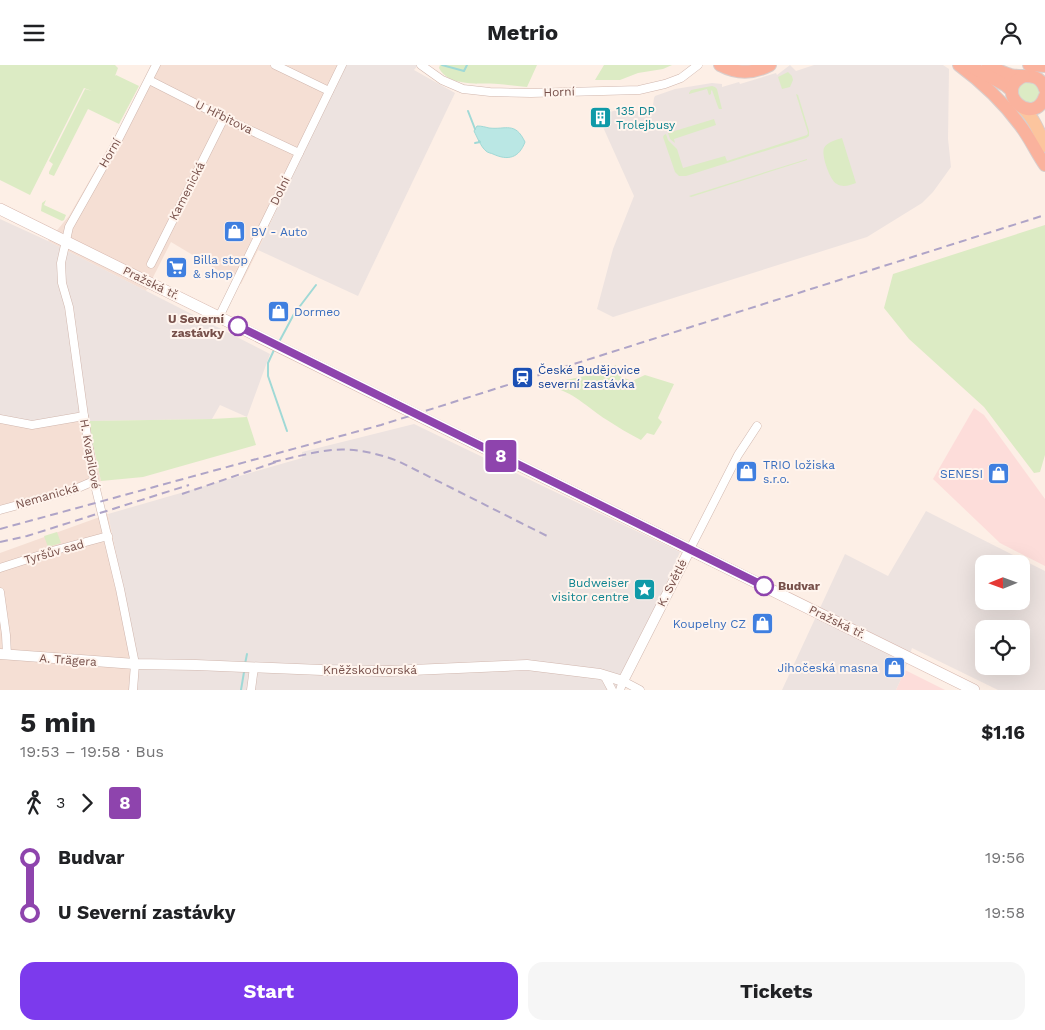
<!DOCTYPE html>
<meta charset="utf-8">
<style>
body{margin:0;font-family:"Work Sans",sans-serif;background:#f6f6f6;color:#202124;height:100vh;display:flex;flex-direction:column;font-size:19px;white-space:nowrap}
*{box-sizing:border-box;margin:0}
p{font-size:16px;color:#757577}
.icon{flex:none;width:28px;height:28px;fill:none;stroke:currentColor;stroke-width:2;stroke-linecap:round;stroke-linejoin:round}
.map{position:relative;height:625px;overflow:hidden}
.sheet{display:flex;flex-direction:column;background:#fff;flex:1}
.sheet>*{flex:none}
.badge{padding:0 10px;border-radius:4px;font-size:18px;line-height:32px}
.needle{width:32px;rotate:269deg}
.controls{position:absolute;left:975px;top:490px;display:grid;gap:10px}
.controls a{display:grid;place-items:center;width:55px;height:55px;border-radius:10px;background:#fff;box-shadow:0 5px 20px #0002;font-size:25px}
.map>.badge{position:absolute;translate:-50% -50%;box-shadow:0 0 0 2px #fff}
.legs{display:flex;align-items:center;gap:8px;height:55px;padding:0 20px;font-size:16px}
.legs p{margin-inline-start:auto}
.headline{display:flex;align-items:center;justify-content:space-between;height:85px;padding:0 20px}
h1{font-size:28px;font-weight:700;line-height:38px}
.action{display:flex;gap:10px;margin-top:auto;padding:10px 20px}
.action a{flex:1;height:58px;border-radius:15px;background:#7c3aed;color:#fff;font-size:20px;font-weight:700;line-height:58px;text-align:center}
.action a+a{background:#f6f6f6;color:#202124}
ul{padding:0 20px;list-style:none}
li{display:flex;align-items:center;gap:18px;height:55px;font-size:19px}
li i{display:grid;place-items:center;width:8px;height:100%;margin:0 6px;background:currentColor}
li i::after{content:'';width:12px;height:12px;margin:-6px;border:4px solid;border-radius:50%;background:#fff}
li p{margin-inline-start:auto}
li:first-child i{background:linear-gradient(#0000 50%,currentColor 0)}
li:last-child i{background:linear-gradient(currentColor 50%,#0000 0)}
header{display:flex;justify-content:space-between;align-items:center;height:65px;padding:0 20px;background:#fff;font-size:22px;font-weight:700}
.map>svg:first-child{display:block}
</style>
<header><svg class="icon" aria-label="menu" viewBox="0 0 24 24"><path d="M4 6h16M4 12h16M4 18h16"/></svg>Metrio<svg class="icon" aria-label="person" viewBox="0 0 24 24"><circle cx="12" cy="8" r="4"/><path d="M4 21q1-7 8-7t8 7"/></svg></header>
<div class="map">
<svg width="1045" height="625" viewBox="0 0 1045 625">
<rect width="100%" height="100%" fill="#fdefe6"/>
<g fill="#f5dfd4">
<polygon points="151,0 345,0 301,91 258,185 241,219 171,177 146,226 48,176 69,151 122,59"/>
<polygon points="0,351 88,356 101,416 0,441"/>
<polygon points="108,449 137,592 134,625 0,625 0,488"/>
</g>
<g fill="#fdddda">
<polygon points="974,343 984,350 1045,434 1045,501 1000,478 933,414"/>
<polygon points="905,605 945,625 896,625"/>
</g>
<g fill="#ede3e0" fill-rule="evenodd">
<polygon points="345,0 418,0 414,5 455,28 358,231 258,185 301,91"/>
<polygon points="790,0 796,6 814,0 943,0 949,4 948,74 951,102 933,127 922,138 867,172 613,252 597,244 613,184 634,131 598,51 632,40 635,47 653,41 654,33 655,31 675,24 712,18 722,19 722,22 739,17 740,19 776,8 777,10"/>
<polygon points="0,154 48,176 270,289 247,352 220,340 212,354 28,357 0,351"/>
<polygon points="414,359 680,487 620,625 134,625 137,592 108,449 302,393 302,387"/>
<path d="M926 446 1045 506V625H998L912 583 905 605 896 625H782L845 489 888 511ZM984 499H1021V536H984ZM984 564H1021V601H984Z"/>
</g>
<g fill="#dcebc4">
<polygon points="0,0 115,0 118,3 115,11 116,10 139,21 119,59 88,44 54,111 49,109 49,107 53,99 49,96 85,24 92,26 84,23 30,130 0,115"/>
<path d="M440 0H537L527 22C517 21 508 20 498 19 481 18 448 22 439 3Z"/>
<polygon points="604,0 672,0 663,4 638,8 620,15 595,15"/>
<polygon points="788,7 792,11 793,15 790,22 782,24 778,12"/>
<circle cx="1029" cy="27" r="11"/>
<polygon points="712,21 715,22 717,24 722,44 719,44 718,42 712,25 711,26 711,29 709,30 707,24 689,29 689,28 691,25"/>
<polygon points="796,29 798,30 809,66 809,71 806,73 686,111 679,111 675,107 663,72 664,70 666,69 668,75 677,84 683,103 725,91 727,96 807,70 808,68"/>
<polygon points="714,54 716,60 674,74 675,78 670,74 668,68"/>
<path d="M842 73 856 118C850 120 843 123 837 119 830 116 821 90 824 83 827 77 836 75 842 73Z"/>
<polygon points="807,94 807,95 691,132 689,131"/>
<polygon points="46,135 44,140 66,150 64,155 62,156 41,146 42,138"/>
<polygon points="1045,160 1045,390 1040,407 1034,408 984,342 909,274 884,243 893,209"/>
<path d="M616 300 619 311 632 316 645 310 674 319 658 353 662 357 654 370 647 368 641 375C629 369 618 362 607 355 587 343 574 326 549 322L547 319 599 308Z"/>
<polygon points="247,352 256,380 143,412 101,416 88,356 212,354"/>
<polygon points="57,467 61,478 48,482 44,471"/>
</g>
<path fill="#bae7e4" stroke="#a0d9d6" d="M477 61C482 61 485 62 489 63 506 65 515 56 525 77 519 93 508 96 493 89 491 88 488 88 486 86 481 82 477 72 474 66Z"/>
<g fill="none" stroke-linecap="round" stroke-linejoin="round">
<g stroke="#a0d9d6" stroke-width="2">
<polyline points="442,0 464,6 467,0"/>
<polyline points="468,46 475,64"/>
<polyline points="475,78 480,77 479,76"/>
<polyline points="279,277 294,249 316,220"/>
<polyline points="274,285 268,298 268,311 287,366"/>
<polyline points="245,599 247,589"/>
<polyline points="241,625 244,607"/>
</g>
<defs>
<g id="minor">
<polyline points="275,0 329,26"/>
<polyline points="421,0 442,15 463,24 490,27 531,28 639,25 665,19 681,13 698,0"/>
<polyline points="149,15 224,53 299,88"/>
<polyline points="151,199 224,53"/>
<polyline points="219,252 342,0"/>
<polyline points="0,354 32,360 84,351"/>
<polyline points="0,445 73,425 94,416"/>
<polyline points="690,484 738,390 757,361"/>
<polyline points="0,503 56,485 108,471"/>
<polyline points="0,527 6,570 7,590"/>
<polyline points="604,610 612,625"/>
<polyline points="133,625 135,599 120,524 94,416 84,351 69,242 62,218 61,198 69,162 118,75 156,0"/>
<polyline points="251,625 254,602"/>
<polyline points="620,625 623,616 640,625"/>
</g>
<polyline id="tertiary" points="0,589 135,599 196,600 322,605 389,606 527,600 600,609 623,616 690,484"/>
<polyline id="secondary" points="0,144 974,625"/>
<path id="primary" d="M1023 43C1034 53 1039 67 1045 81"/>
<g id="trunk">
<path d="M720 0C737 9 753 9 770 0"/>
<path d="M959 0C982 17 1003 37 1020 60 1030 73 1036 87 1045 100"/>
<path d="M988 0C996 4 1003 8 1011 10 1025 13 1039 6 1045 24"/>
<polyline points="1029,0 1045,1"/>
<polyline points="970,1 1005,20 1012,26"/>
<path d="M1024 11C991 26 1034 64 1045 31"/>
</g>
</defs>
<use href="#minor" stroke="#d1b7ae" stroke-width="9"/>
<use href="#tertiary" stroke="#d1b7ae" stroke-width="11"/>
<use href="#secondary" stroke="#d7b7ae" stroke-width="12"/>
<use href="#primary" stroke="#d9cecc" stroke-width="14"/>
<use href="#trunk" stroke="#d9cecc" stroke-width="14"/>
<use href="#minor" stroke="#fff" stroke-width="8"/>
<use href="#tertiary" stroke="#fff" stroke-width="10"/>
<use href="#secondary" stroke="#fff" stroke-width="11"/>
<use href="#primary" stroke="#fcc59e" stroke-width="12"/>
<use href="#trunk" stroke="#fab29d" stroke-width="12"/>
<g stroke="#afa4c7" stroke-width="2" stroke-dasharray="8 5" stroke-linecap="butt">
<path d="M273 397C292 393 312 387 332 385 355 383 376 388 398 396L551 473"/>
<polyline points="182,429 279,396"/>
<polyline points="0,464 381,360 1045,150"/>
<polyline points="0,477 27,471 189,420"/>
</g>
</g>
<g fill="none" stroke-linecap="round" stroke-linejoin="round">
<defs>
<polyline id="line-1" points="238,261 764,521"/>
</defs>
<use href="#line-1" stroke="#fff" stroke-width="11"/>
<use href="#line-1" stroke="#8e44ad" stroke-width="8"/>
</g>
<defs>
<symbol id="building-square" viewBox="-11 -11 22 22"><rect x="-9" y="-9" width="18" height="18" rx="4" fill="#0f9aa8" stroke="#fff4ed"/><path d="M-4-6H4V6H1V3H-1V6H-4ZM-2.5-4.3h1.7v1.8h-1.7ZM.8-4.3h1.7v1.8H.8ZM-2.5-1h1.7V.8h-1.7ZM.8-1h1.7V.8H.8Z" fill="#fff"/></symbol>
<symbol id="shop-square" viewBox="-11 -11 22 22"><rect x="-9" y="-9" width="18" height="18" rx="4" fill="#3f7fe0" stroke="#fff4ed"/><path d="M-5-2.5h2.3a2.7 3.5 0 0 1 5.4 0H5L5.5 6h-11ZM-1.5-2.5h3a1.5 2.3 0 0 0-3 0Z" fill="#fff"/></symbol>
<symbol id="supermarket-square" viewBox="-11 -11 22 22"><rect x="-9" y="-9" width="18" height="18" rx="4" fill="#3f7fe0" stroke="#fff4ed"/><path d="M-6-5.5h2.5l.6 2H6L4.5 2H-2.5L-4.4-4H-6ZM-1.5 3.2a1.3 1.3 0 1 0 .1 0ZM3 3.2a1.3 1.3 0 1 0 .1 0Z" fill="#fff"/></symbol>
<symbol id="station-square" viewBox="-11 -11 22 22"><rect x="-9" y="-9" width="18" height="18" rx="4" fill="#1a4fb4" stroke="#fff4ed"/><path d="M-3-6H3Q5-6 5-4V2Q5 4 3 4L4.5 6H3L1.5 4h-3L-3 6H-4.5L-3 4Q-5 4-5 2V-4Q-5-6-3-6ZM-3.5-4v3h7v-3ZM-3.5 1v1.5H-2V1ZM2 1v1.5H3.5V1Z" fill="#fff"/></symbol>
<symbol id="sight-square" viewBox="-11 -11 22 22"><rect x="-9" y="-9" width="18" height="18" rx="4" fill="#0f9aa8" stroke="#fff4ed"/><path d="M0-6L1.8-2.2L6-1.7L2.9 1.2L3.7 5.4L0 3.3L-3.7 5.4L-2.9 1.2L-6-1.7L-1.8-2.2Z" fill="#fff"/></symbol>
</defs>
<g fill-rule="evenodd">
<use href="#building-square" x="588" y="40" width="25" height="25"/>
<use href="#shop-square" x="222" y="154" width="25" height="25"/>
<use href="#supermarket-square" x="164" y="190" width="25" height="25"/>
<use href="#shop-square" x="266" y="234" width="25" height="25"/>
<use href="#station-square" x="510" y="300" width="25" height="25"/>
<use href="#shop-square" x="734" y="394" width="25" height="25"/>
<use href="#shop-square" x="986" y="396" width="25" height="25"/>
<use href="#sight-square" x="632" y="512" width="25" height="25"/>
<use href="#shop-square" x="750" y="546" width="25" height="25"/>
<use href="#shop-square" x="882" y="590" width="25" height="25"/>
</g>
<g fill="#fff" stroke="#8e44ad" stroke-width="2.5">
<circle cx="238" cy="261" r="9"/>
<circle cx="764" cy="521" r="9"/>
</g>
<g text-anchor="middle" stroke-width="4" stroke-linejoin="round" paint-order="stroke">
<g font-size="12" fill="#77504a" stroke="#fff4ed">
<text transform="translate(559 27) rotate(-2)" y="4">Horní</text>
<text transform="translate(224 52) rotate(26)" y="4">U Hřbitova</text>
<text transform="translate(110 88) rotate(-60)" y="4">Horní</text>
<text transform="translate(187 126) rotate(-63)" y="4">Kamenická</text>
<text transform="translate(280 126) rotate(-64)" y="4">Dolní</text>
<text transform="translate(151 218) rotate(26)" y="4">Pražská tř.</text>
<text transform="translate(90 389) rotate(80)" y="4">H. Kvapilové</text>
<text transform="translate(47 431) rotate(-16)" y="4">Nemanická</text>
<text transform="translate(54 487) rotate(-16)" y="4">Tyršův sad</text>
<text transform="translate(672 518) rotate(-63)" y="4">K. Světlé</text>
<text transform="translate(837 557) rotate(26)" y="4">Pražská tř.</text>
<text transform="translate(68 595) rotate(4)" y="4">A. Trägera</text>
<text x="370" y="609">Kněžskodvorská</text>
</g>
<g font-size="12" fill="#0d838f" stroke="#fff4ed" text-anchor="start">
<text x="616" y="50">135 DP<tspan x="616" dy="14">Trolejbusy</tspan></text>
<text x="629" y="522" text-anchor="end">Budweiser<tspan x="629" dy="14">visitor centre</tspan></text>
</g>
<g font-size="12" fill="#366cbe" stroke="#fff4ed" text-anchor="start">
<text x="251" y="171">BV - Auto</text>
<text x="193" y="199">Billa stop<tspan x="193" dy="14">&amp; shop</tspan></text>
<text x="294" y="251">Dormeo</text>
<text x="763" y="404">TRIO ložiska<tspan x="763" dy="14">s.r.o.</tspan></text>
<text x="983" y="413" text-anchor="end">SENESI</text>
<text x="746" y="563" text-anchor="end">Koupelny CZ</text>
<text x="878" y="607" text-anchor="end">Jihočeská masna</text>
</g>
<g font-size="12" font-weight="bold" fill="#77504a" stroke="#fff4ed" text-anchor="end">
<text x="224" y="258">U Severní<tspan x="224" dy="14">zastávky</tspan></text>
<text x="778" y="525" text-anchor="start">Budvar</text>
</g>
<g font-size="12" fill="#164399" stroke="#fff4ed" text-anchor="start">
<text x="538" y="309">České Budějovice<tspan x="538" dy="14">severní zastávka</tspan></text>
</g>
</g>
</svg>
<div class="controls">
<a><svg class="needle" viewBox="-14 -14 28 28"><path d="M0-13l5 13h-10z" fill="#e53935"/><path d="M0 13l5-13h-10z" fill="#757577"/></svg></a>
<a><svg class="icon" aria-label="locate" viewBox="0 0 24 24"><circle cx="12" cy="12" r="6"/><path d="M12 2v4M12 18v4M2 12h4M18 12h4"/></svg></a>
</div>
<b class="badge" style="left:501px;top:391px;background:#8e44ad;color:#fff">8</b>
</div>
<section class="sheet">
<div class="headline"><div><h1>5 min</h1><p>19:53 – 19:58 · Bus</p></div><b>$1.16</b></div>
<div class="legs"><svg class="icon" aria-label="walk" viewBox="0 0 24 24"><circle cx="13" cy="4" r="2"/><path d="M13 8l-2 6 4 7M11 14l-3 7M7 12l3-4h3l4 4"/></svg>3<svg class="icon" aria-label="forward" viewBox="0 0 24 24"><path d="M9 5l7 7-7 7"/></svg><b class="badge" style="background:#8e44ad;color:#fff">8</b></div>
<ul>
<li><i style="color:#8e44ad"></i><b>Budvar</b><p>19:56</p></li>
<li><i style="color:#8e44ad"></i><b>U Severní zastávky</b><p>19:58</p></li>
</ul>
<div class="action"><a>Start</a><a>Tickets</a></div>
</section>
